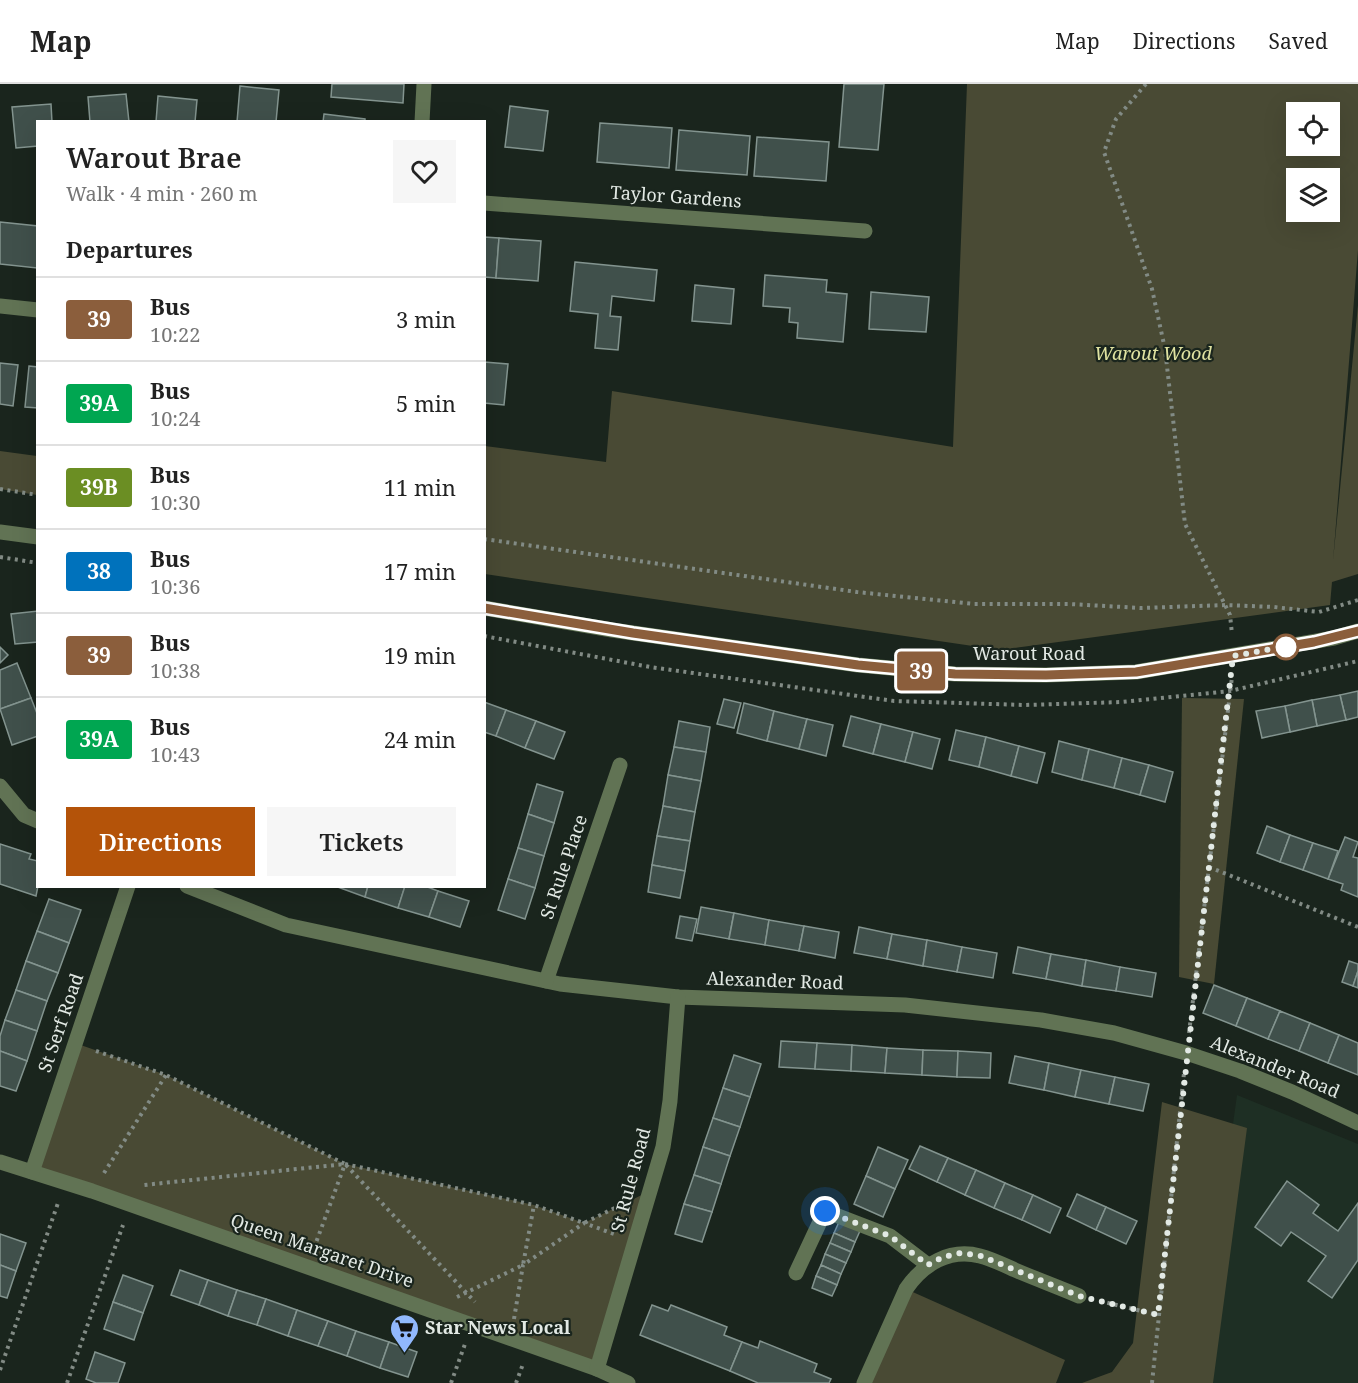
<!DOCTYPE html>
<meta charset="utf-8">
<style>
body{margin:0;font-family:"Noto Serif",serif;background:#f6f6f6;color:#222;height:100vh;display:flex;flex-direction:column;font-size:22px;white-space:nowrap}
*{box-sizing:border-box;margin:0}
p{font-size:20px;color:#767676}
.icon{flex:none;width:33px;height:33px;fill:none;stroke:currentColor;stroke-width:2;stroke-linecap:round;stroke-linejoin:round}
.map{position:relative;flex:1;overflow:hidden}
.side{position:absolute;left:36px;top:36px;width:450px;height:768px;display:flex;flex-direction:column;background:#fff;border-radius:0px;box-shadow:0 6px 24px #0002}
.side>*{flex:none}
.badge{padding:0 12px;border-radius:4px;font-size:21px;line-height:39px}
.fabs{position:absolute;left:1286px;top:18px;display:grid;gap:12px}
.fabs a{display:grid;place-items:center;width:54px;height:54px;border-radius:0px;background:#fff;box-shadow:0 6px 24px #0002;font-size:30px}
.you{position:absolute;width:30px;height:30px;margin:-15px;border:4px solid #fff;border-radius:50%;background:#1a73e8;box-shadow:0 0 0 9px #1a73e833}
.map>.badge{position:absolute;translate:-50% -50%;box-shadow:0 0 0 3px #fff}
h2{padding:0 30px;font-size:22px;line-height:54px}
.round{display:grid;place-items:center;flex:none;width:63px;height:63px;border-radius:0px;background:#f6f6f6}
.overview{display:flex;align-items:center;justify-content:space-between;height:102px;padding:0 30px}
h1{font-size:28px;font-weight:600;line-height:45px}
.button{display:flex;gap:12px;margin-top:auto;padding:12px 30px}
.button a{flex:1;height:69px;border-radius:0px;background:#b45309;color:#fff;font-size:24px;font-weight:600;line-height:69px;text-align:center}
.button a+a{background:#f6f6f6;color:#222}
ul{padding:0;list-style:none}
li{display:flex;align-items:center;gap:18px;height:84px;padding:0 30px;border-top:2px solid #e0e0e0}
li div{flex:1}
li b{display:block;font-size:22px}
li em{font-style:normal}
li .badge{min-width:66px;font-weight:700;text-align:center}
header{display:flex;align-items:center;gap:36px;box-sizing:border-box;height:84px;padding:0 30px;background:#fff;border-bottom:2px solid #e0e0e0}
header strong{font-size:28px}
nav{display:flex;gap:33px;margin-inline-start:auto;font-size:21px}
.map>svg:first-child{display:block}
</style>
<header>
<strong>Map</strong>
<nav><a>Map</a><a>Directions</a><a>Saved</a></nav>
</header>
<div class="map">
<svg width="1358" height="1299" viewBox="0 0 1358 1299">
<rect width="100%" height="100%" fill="#1a251d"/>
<polygon fill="#1e2f24" points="1237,1011 1358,1060 1358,1299 1182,1299 1226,1090"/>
<g fill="#494a34" fill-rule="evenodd">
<path d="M967 0H1358V166L1333 477 1358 221V490L1332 498 1330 521 1000 566 485 490V362L606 378 612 307 953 363ZM1296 28H1329V62H1296ZM1296 94H1329V128H1296Z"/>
<polygon points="0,367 37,372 37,411 0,405"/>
<polygon points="1182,614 1244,615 1214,900 1179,893"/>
<polygon points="75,959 166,991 345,1080 534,1121 584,1139 650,1107 597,1285 32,1088"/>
<polygon points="1162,1018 1247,1044 1213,1299 1082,1299 1112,1288 1133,1259"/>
<polygon points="906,1205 1065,1276 1056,1299 863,1299"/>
</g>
<g fill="#40504b" stroke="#83948f" stroke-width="1.5">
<polygon points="332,0 404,0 403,19 331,13"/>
<polygon points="844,0 884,0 878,66 839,63"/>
<polygon points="240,2 279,6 276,38 237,38"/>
<polygon points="126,10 129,38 90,38 88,13"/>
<polygon points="158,12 197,16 195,38 156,38"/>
<polygon points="51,20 52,38 38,38 38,62 16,64 12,23"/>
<polygon points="510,22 548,27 543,67 505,63"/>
<polygon points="324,30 365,35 365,38 323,38"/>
<polygon points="600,39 672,44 669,84 597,78"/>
<polygon points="679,46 750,52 747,91 676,86"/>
<polygon points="757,53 829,58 826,97 754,92"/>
<polygon points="0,138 38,142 37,184 0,180"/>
<polygon points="484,153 499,154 496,194 484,193"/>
<polygon points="499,154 541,157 538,197 496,194"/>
<polygon points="575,178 657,186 654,217 612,212 610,232 621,233 618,266 595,264 598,230 570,227"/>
<polygon points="765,191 827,196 826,208 847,210 843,258 797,254 798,239 789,238 790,224 763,222"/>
<polygon points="695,201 734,205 731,240 692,237"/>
<polygon points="871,208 929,213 926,248 869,245"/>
<polygon points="484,278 508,280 504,321 484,319"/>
<polygon points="0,279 18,281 13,322 0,320"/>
<polygon points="29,282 38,283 38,324 25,323"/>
<polygon points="38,527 38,558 15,560 11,530"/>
<polygon points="0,563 8,571 0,579"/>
<polygon points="17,579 31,614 0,625 0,586"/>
<polygon points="1358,607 1358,633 1346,636 1340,611"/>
<polygon points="1340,611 1346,636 1317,642 1312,616"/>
<polygon points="31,614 38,632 38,652 12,661 0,625"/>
<polygon points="724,615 741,619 734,644 717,640"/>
<polygon points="1312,616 1317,642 1290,648 1285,622"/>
<polygon points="484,618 506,626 496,652 484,648"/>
<polygon points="744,619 774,627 767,657 737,649"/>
<polygon points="1285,622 1290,648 1262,654 1256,627"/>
<polygon points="506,626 536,637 525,664 496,652"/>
<polygon points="774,627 807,635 799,665 767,657"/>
<polygon points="851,632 881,640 873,670 843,662"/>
<polygon points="807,635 833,641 826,672 799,665"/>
<polygon points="536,637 565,648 554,675 525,664"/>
<polygon points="679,637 710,643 706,668 674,663"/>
<polygon points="881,640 913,648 905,678 873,670"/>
<polygon points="956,646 986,653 979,683 949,676"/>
<polygon points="913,648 940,655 932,685 905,678"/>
<polygon points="986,653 1019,662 1011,692 979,683"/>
<polygon points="1059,657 1089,665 1082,696 1052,688"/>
<polygon points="1019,662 1045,669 1037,699 1011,692"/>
<polygon points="674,663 706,668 701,697 668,691"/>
<polygon points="1089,665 1122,674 1114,704 1082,696"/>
<polygon points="1122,674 1149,681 1140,711 1114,704"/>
<polygon points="1149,681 1173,688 1165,718 1140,711"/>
<polygon points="668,691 701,697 695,728 663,722"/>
<polygon points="537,700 563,708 554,739 528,730"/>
<polygon points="663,722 695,728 690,757 657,752"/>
<polygon points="528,730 554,739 544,772 518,764"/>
<polygon points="1267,742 1290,751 1280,778 1257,769"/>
<polygon points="1290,751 1313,759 1303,786 1280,778"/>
<polygon points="657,752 690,757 685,787 652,781"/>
<polygon points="1345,753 1358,758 1353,773 1358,774 1358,813 1341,806 1343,800 1328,795"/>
<polygon points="1313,759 1338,767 1328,795 1303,786"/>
<polygon points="0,760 31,770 29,775 38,777 38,802 36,812 0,800"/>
<polygon points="518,764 544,772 535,804 508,795"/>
<polygon points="652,781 685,787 680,814 648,808"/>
<polygon points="508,795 535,804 525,835 498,826"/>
<polygon points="335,802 368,802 365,813"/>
<polygon points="368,802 405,802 398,824 365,813"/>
<polygon points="405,802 425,802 438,807 429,833 398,824"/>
<polygon points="438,807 469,817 460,843 429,833"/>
<polygon points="49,815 81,826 69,859 37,847"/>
<polygon points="701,823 734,829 729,855 696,849"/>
<polygon points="734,829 769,836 765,861 729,855"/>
<polygon points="680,832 697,835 692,857 676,854"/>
<polygon points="769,836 804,842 799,867 765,861"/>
<polygon points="804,842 839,848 835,874 799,867"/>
<polygon points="859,843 892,850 887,875 854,869"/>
<polygon points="37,847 69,859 58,889 26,877"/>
<polygon points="892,850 927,856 923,882 887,875"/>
<polygon points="927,856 962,863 957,888 923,882"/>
<polygon points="962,863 997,869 993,894 957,888"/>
<polygon points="1018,863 1051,870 1046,895 1013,889"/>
<polygon points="1051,870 1086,876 1082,902 1046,895"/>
<polygon points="1086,876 1120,883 1116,907 1082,902"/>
<polygon points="26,877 58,889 47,917 16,906"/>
<polygon points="1349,877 1358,880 1358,887 1353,902 1342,898"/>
<polygon points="1120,883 1156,889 1152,913 1116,907"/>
<polygon points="1358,887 1358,904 1353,902"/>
<polygon points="1214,901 1247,914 1236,942 1203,929"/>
<polygon points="16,906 47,917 37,947 5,936"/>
<polygon points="1247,914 1280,927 1268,955 1236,942"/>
<polygon points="1280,927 1310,939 1299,967 1268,955"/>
<polygon points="5,936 37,947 27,977 0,967 0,952"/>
<polygon points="1310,939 1339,951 1328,979 1299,967"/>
<polygon points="1339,951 1358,959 1358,991 1328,979"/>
<polygon points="781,957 817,959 815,985 779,983"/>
<polygon points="817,959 852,961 851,987 815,985"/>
<polygon points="852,961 887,964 885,989 851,987"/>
<polygon points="887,964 923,966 922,991 885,989"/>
<polygon points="923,966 958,967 957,993 922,991"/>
<polygon points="0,967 27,977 16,1007 0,1002"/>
<polygon points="958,967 991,969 990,994 957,993"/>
<polygon points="734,971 761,980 750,1013 723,1004"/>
<polygon points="1015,972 1049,979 1044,1006 1009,999"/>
<polygon points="1049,979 1081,986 1075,1013 1044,1006"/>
<polygon points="1081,986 1115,993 1109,1020 1075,1013"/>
<polygon points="1115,993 1149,1000 1143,1027 1109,1020"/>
<polygon points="723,1004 750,1013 740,1043 713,1034"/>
<polygon points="713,1034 740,1043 730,1072 703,1063"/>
<polygon points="920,1062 948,1074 937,1098 909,1085"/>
<polygon points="703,1063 730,1072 721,1100 694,1091"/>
<polygon points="878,1063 908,1076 895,1105 866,1092"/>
<polygon points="948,1074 976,1086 965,1111 937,1098"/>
<polygon points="976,1086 1005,1099 994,1124 965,1111"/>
<polygon points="694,1091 721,1100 712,1128 684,1120"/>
<polygon points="866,1092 895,1105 883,1133 854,1120"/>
<polygon points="1287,1097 1319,1121 1313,1129 1338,1147 1358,1119 1358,1176 1332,1214 1308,1197 1326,1172 1291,1148 1281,1162 1255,1143"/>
<polygon points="1005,1099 1033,1111 1022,1136 994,1124"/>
<polygon points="1077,1110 1106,1123 1096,1146 1067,1132"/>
<polygon points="1033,1111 1061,1124 1050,1149 1022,1136"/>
<polygon points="684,1120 712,1128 702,1158 675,1150"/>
<polygon points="1106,1123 1137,1137 1126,1160 1096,1146"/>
<polygon points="839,1138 860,1147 855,1158 834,1149"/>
<polygon points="834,1149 855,1158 851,1168 830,1159"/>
<polygon points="0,1150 26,1159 16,1187 0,1181"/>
<polygon points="830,1159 851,1168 846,1179 825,1170"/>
<polygon points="825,1170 846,1179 841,1190 821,1181"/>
<polygon points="0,1181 16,1187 7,1214 0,1212"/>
<polygon points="821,1181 841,1190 837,1201 816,1192"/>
<polygon points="180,1186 208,1196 199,1221 171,1211"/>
<polygon points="123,1191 153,1202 143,1229 113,1218"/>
<polygon points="816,1192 837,1201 832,1212 812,1204"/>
<polygon points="208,1196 237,1206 228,1232 199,1221"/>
<polygon points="237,1206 266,1215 257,1241 228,1232"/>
<polygon points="266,1215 297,1226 288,1252 257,1241"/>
<polygon points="113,1218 143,1229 134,1256 104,1245"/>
<polygon points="652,1221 668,1227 671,1221 727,1243 724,1251 742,1258 730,1287 640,1251"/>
<polygon points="297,1226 328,1237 318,1262 288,1252"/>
<polygon points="328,1237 356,1247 347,1272 318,1262"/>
<polygon points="356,1247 389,1258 380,1284 347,1272"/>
<polygon points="760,1257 817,1280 814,1288 831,1295 829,1299 758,1299 730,1287 742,1258 758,1264"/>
<polygon points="389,1258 417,1268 408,1293 380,1284"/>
<polygon points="95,1268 125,1279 118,1299 96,1299 86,1295"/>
</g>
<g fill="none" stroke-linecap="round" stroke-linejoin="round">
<g stroke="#828b85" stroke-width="4" stroke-dasharray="3 4.5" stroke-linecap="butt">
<polyline points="1146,0 1116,35 1104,68 1152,205 1165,265 1185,440 1230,531 1232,550"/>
<polyline points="0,405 38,411"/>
<polyline points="484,455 857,508 974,520 1069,520 1141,524 1226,521 1274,523 1319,528 1358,516"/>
<polyline points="0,473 38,479"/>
<polyline points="484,552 650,583 894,617 1025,621 1122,618 1230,607 1358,577"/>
<polyline points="1209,783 1358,843"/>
<polyline points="1189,949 1232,593"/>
<polyline points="96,967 166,991 345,1080 144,1101"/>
<polyline points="345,1080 534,1121 584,1139 625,1119"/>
<polyline points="346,1081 475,1218"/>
<polyline points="104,1089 166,991"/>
<polyline points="314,1164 345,1080"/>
<polyline points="457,1213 523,1181 534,1121"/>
<polyline points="1100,1217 1158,1231"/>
<polyline points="514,1235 523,1181 584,1139 614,1150"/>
<polyline points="0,1286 58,1119"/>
<polyline points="67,1299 123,1141"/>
<polyline points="451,1299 465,1260"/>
<polyline points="516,1299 523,1280"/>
<polyline points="1152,1299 1184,989"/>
</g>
<g stroke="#617354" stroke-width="15">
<polyline points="422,38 424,0"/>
<polyline points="484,119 865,147"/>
<polyline points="0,222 38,226"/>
<polyline points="0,448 38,453"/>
<polyline points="484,524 612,546 858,581 955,590 1046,591 1136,588 1334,554 1358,547"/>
<polyline points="0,702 24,731 38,737"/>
<polyline points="187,802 286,841 560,900 678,913 905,921 1041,936 1114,949 1186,969 1240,987 1292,1008 1358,1039"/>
<polyline points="546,897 620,681"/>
<polyline points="0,1078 92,1107 597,1285 628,1299"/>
<polyline points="32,1088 128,802"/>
<polyline points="796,1189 825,1127 890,1152 928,1181"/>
<polyline points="597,1285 663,1063 670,1017 678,913"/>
<path d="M864 1299 906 1205C923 1180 950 1164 980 1172 992 1175 1004 1181 1015 1186 1036 1195 1058 1203 1079 1212"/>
</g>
</g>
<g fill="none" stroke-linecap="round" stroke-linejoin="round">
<defs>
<polyline id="line" points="484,524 633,549 858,581 955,590 1046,591 1136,588 1314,558 1358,547"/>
</defs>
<use href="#line" stroke="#fff" stroke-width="14"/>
<use href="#line" stroke="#8b5e3c" stroke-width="9"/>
<polyline stroke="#e2e9e4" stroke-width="6" stroke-dasharray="0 10.8" points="825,1127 890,1152 928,1181 943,1173 961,1169 981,1172 1079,1212 1158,1231 1233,572 1294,561 1286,563"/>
</g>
<defs>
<symbol id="supermarket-pin" viewBox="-11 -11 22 30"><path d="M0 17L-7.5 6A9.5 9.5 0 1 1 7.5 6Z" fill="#91b8fd" stroke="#1a251d"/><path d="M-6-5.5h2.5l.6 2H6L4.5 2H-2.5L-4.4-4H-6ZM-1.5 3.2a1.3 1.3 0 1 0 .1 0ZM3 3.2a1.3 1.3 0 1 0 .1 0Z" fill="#111"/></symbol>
</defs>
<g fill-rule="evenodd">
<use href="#supermarket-pin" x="388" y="1228" width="33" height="45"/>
</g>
<circle fill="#fff" stroke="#8b5e3c" stroke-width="3" cx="1286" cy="563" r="12"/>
<g text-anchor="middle" stroke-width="4.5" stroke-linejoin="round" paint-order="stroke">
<g font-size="18" fill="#e2e9e4" stroke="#1a251d">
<text transform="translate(676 113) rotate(4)" y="6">Taylor Gardens</text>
<text x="1029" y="576">Warout Road</text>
<text transform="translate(564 783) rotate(-71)" y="6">St Rule Place</text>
<text transform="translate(775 897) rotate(2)" y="6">Alexander Road</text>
<text transform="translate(61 939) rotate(-71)" y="6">St Serf Road</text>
<text transform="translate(1275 983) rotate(22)" y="6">Alexander Road</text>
<text transform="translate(631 1096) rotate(-75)" y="6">St Rule Road</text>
<text transform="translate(322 1167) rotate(19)" y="6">Queen Margaret Drive</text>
</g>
<g font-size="18" font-style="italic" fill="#e0e3a1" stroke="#1a251d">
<text x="1153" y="276">Warout Wood</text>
</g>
<g font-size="18" font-weight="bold" fill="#e2e9e4" stroke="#1a251d" text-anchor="start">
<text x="425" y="1250">Star News Local</text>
</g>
</g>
</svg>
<div class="fabs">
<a><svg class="icon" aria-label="locate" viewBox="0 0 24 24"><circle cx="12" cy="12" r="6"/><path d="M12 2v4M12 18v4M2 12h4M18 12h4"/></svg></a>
<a><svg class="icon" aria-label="layers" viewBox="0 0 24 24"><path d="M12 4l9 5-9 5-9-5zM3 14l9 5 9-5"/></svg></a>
</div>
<div class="you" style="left:825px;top:1127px"></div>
<b class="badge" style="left:921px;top:587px;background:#8b5e3c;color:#fff">39</b>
<section class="side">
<div class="overview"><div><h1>Warout Brae</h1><p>Walk · 4 min · 260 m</p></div><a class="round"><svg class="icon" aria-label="heart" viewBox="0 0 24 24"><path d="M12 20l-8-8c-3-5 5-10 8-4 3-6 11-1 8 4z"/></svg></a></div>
<h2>Departures</h2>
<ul>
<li><span class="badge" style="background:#8b5e3c;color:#fff">39</span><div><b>Bus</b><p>10:22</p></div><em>3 min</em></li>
<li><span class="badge" style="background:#00a651;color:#fff">39A</span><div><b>Bus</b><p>10:24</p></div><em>5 min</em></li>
<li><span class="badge" style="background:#6b8e23;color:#fff">39B</span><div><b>Bus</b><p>10:30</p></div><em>11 min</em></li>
<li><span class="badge" style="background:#0072bc;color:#fff">38</span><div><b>Bus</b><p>10:36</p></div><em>17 min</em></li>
<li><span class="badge" style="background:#8b5e3c;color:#fff">39</span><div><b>Bus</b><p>10:38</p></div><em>19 min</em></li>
<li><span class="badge" style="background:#00a651;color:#fff">39A</span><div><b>Bus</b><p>10:43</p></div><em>24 min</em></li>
</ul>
<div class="button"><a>Directions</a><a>Tickets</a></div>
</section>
</div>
